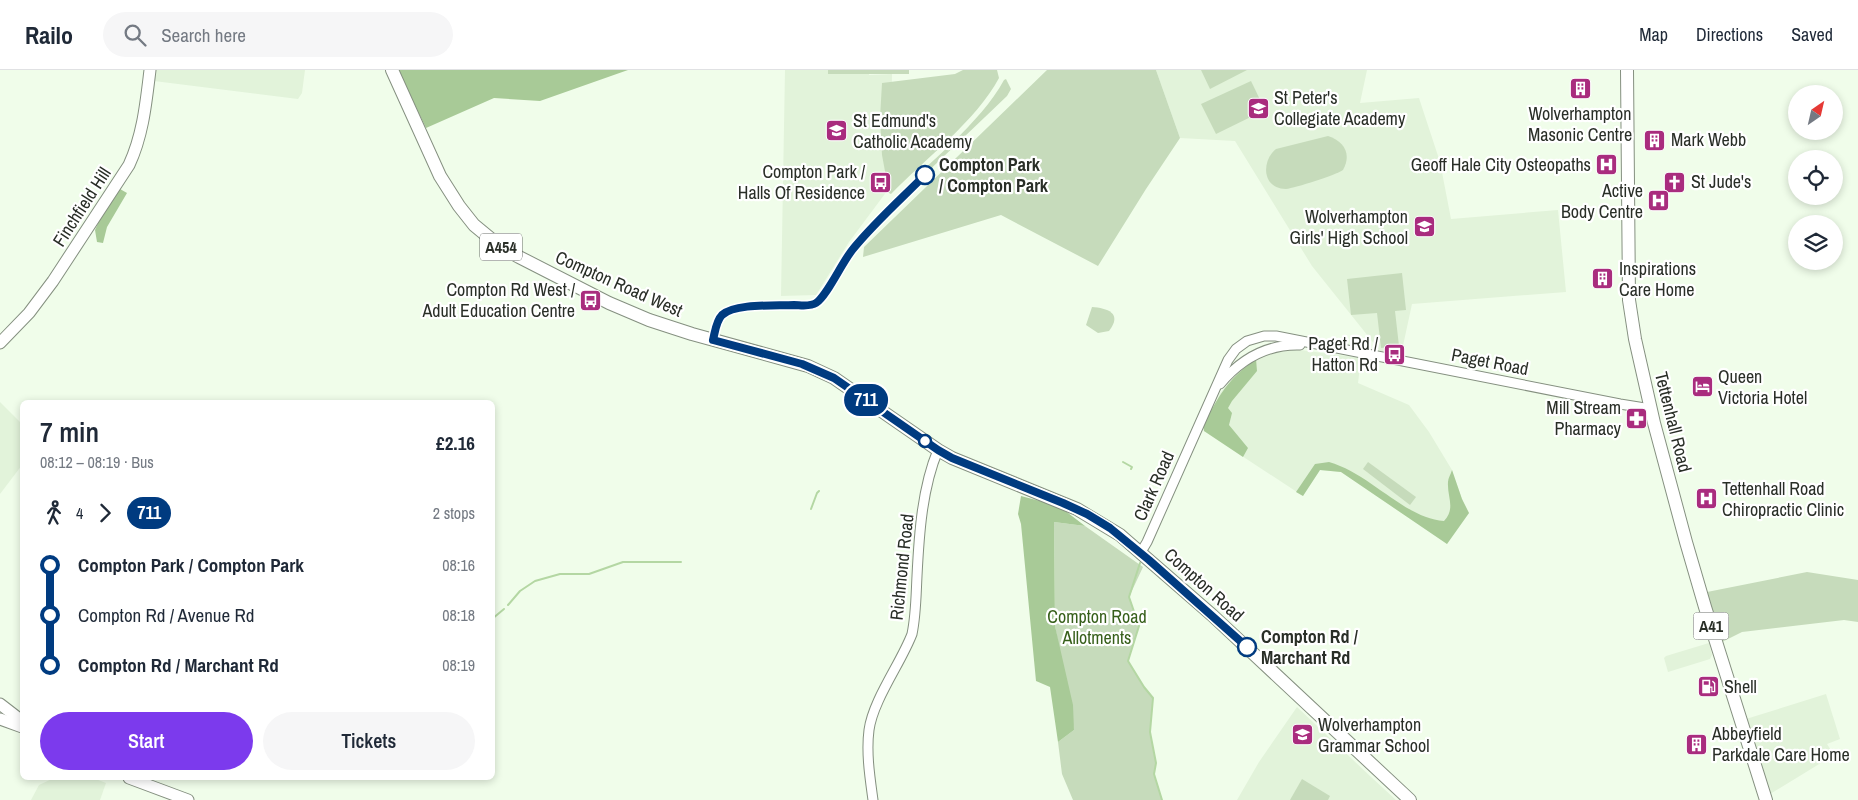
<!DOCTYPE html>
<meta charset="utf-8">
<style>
body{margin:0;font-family:"Archivo Narrow",sans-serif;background:#f6f6f7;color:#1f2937;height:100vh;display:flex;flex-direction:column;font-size:19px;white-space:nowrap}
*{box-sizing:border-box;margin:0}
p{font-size:16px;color:#747a83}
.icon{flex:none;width:28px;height:28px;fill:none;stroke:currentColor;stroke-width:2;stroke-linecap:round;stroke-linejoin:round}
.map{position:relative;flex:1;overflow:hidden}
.panel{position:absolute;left:20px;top:330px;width:475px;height:380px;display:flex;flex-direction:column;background:#fff;border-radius:8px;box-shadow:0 2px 8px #0003}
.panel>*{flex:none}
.badge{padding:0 10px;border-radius:16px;font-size:18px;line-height:32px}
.needle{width:32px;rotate:34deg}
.fabs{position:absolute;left:1788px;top:15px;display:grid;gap:10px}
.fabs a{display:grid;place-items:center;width:55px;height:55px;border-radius:50%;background:#fff;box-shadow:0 2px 8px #0003;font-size:25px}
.map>.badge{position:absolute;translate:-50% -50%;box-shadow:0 0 0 2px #fff}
.legs{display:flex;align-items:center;gap:8px;height:55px;padding:0 20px;font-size:16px}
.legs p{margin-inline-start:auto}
.overview{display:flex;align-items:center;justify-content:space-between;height:85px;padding:0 20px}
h1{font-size:28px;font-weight:600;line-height:38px}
.primary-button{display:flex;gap:10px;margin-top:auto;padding:10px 20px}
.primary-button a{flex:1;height:58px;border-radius:30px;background:#7c3aed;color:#fff;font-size:20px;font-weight:600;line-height:58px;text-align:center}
.primary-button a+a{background:#f6f6f7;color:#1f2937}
ul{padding:0 20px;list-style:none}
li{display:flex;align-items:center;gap:18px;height:50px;font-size:19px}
li i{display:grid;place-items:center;width:8px;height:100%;margin:0 6px;background:currentColor}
li i::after{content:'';width:12px;height:12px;margin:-6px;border:4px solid;border-radius:50%;background:#fff}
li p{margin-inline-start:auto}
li:first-child i{background:linear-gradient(#0000 50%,currentColor 0)}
li:last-child i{background:linear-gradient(currentColor 50%,#0000 0)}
header{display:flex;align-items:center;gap:30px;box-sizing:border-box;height:70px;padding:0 25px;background:#fff;border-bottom:1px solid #e0e1e3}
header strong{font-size:24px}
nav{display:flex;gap:28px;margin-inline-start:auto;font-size:18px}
.search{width:350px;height:45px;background:#f6f6f7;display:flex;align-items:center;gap:12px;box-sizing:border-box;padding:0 18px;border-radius:28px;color:#747a83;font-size:19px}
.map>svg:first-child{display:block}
</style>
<header>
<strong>Railo</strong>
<div class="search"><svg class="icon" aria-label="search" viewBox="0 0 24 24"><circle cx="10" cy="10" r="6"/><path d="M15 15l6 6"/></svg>Search here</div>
<nav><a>Map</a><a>Directions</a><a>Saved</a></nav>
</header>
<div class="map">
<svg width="1858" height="730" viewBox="0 0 1858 730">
<rect width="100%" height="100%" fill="#f0fdea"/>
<g fill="#e2f3da">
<polygon points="155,0 305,0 302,23 298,29 154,11"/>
<polygon points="785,0 869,0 869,5 892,4 890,117 849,172 816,225 781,226"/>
<polygon points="1156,0 1367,0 1360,33 1419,28 1440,92 1451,149 1558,140 1566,222 1412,234 1401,285 1380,281 1312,196 1235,71 1180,68"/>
<polygon points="1293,279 1361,288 1358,313 1409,335 1429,362 1452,400 1462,429 1469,443 1447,474 1341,402 1320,400 1303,426 1204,361 1220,323 1240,300 1256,289 1275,282"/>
<polygon points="0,332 22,354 22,395 0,424"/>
<polygon points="1709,573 1712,585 1710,589 1668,602 1664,588 1666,586"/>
<polygon points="1826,624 1840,669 1827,674 1834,685 1770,724 1746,649"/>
<polygon points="1297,637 1370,706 1396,730 1237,730 1259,692"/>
<polygon points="54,708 93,708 106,713 100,730 31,730 39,715"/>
</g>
<g fill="#c6dbbb">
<rect x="828" y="0" width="81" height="4"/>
<path d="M963 0H997L999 8C976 51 926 88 891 124L889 123 882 85 880 48 882 13 955 4Z"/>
<polygon points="1047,0 1156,0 1180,68 1146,119 1098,196 1001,145 863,187 864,177"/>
<polygon points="1201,0 1247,0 1210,19"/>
<path d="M1006 9 1011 19 1007 26 897 131 894 128C929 92 980 54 1004 10Z"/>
<polygon points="1251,11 1265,40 1216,64 1201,34"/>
<path d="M1328 66C1344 71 1352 84 1343 100 1336 105 1295 118 1286 119 1262 119 1261 91 1276 79Z"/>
<polygon points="1402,203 1406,240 1395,241 1399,276 1381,278 1377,243 1351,245 1347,209"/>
<path d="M1092 237C1107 238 1123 243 1109 261L1098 263 1086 255Z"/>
<polygon points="1368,392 1416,427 1410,435 1363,399"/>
<polygon points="1054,452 1085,456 1143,497 1129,527 1139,556 1128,591 1144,617 1153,628 1150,662 1156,693 1154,704 1162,730 1073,730 1062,704 1058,672 1074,660 1055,556"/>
<polygon points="1807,502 1858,510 1858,552 1844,550 1742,562 1722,572 1707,522"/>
<polygon points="1302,709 1330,726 1328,730 1290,730"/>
</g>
<g fill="#a8ca97">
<polygon points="398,0 628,0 540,31 494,28 426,58"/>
<polygon points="120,119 127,123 107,157 103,173 97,172 95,160 101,147"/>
<path d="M1256 289 1257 301 1232 331 1228 338 1232 343 1229 355 1248 378 1243 387 1204 361 1203 356C1219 325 1227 310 1256 289Z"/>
<path d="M1329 392C1371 404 1404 448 1444 451 1456 438 1447 427 1448 412 1448 408 1451 404 1452 400L1462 429 1469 443 1447 474 1341 402 1320 400 1303 426 1296 422 1315 394Z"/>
<polygon points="1021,426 1059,436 1085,456 1054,452 1055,556 1073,635 1074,660 1058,672 1050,617 1036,611 1021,454 1018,444"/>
</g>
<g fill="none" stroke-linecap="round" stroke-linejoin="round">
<g stroke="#b4d7a3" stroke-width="2">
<polyline points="1123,392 1132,397 1131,399"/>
<polyline points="811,439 817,423 819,421"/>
<polyline points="1140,493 1129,527 1139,556 1128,591 1144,617 1153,628 1150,662 1156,693 1154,704 1162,730"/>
<polyline points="508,535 520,521 535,511 560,504 589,504 623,492 681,492"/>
<polyline points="492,549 504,539"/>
</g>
<defs>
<g id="minor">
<path d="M1220 314C1241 289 1267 274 1300 275"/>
<polyline points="1141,482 1147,472 1228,290 1236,279 1247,271 1264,266 1276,266 1620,334 1651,339"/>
<path d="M873 730C870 708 866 683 869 660 873 630 901 593 912 564 916 545 916 525 917 506 919 465 922 418 938 380"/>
</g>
<g id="major">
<path d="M0 273 29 243 53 211 129 95C143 65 146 33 150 0"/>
<polyline points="0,634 22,651"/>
<polyline points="0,649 22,657"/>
<polyline points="129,708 188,730"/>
</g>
<g id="highway">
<polyline points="392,0 440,106 459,136 474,155 497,174 519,187 609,233 649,250 692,264 808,296 834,308 938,380 952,388 1077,439 1120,465 1212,545 1410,730"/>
<polyline points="1627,0 1629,230 1635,269 1654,353 1686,472 1705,537 1766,730"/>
</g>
</defs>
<use href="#minor" stroke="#859080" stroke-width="11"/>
<use href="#major" stroke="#859080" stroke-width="13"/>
<use href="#highway" stroke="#859080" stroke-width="14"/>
<use href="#minor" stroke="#fff" stroke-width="9"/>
<use href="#major" stroke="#fff" stroke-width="11"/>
<use href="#highway" stroke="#fff" stroke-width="12"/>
</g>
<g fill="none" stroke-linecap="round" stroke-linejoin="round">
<defs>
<path id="line-1" d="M925 105C901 129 874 153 853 179 842 192 827 226 816 233 810 237 800 235 794 235 776 236 735 233 722 245 716 251 715 262 713 270L802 294 834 308 938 380 952 388 1063 433 1087 444 1110 458 1149 490 1247 577"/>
</defs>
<use href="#line-1" stroke="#fff" stroke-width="11"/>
<use href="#line-1" stroke="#003b80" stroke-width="8"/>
</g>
<defs>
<symbol id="building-square" viewBox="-11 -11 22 22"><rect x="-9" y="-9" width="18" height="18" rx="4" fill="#a92c7e" stroke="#fff"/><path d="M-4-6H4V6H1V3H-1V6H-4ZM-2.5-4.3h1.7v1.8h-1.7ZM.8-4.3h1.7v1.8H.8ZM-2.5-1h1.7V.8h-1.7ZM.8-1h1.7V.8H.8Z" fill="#fff"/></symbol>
<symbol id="school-square" viewBox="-11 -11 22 22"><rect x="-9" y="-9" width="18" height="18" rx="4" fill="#a92c7e" stroke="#fff"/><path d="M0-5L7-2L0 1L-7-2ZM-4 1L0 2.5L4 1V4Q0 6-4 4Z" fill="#fff"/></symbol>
<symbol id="hospital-square" viewBox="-11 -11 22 22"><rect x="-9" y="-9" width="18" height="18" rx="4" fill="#a92c7e" stroke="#fff"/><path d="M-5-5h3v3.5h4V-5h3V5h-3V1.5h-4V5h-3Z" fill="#fff"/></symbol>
<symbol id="bus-square" viewBox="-11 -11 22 22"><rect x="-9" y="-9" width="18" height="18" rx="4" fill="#a92c7e" stroke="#fff"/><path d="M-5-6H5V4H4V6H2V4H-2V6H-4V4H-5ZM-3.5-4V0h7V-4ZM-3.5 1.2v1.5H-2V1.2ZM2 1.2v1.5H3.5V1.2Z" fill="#fff"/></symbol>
<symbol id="church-square" viewBox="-11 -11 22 22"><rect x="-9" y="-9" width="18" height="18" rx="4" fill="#a92c7e" stroke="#fff"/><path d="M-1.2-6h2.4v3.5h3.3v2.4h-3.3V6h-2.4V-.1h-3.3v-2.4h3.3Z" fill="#fff"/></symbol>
<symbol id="hotel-square" viewBox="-11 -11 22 22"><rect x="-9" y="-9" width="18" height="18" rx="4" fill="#a92c7e" stroke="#fff"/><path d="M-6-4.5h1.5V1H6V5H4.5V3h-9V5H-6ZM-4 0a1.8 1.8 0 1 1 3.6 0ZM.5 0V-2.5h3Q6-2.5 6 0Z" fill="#fff"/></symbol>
<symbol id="pharmacy-square" viewBox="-11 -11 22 22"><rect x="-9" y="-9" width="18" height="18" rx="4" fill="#a92c7e" stroke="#fff"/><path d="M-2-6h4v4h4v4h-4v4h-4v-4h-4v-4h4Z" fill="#fff"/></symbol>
<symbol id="fuel-square" viewBox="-11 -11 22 22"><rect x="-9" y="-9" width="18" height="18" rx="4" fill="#a92c7e" stroke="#fff"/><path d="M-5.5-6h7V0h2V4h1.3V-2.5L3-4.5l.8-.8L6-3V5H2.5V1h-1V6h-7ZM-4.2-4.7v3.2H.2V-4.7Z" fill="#fff"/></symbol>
</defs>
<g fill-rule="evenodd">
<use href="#building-square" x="1568" y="6" width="25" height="25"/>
<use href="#school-square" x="1246" y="26" width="25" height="25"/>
<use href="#school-square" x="824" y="48" width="25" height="25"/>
<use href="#building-square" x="1642" y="58" width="25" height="25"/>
<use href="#hospital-square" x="1594" y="82" width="25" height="25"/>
<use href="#bus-square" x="868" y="100" width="25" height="25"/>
<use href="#church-square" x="1662" y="100" width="25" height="25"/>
<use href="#hospital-square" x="1646" y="118" width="25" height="25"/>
<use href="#school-square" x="1412" y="144" width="25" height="25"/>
<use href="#building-square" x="1590" y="196" width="25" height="25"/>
<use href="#bus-square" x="578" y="218" width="25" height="25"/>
<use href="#bus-square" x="1382" y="272" width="25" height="25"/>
<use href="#hotel-square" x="1690" y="304" width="25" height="25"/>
<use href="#pharmacy-square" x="1624" y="336" width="25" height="25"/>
<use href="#hospital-square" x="1694" y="416" width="25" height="25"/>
<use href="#fuel-square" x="1696" y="604" width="25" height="25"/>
<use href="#school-square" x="1290" y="652" width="25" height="25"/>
<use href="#building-square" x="1684" y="662" width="25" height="25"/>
</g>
<g fill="#fff" stroke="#003b80" stroke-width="2.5">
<circle cx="925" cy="105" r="9"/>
<circle cx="925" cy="371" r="6"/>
<circle cx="1247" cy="577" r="9"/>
</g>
<g text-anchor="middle" stroke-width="4.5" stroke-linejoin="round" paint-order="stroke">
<g fill="#fff" stroke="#696d68" stroke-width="1">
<rect x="480" y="163.5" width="42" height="27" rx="4"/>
<rect x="1693.5" y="542.5" width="35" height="27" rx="4"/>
</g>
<g font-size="16" font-weight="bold" fill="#292e27">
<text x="501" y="183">A454</text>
<text x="1711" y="562">A41</text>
</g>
<g font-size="18" fill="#292e27" stroke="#fff" text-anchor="start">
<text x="1274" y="34">St Peter's<tspan x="1274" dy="21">Collegiate Academy</tspan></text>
<text x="1580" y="50" text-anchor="middle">Wolverhampton<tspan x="1580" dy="21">Masonic Centre</tspan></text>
<text x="853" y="57">St Edmund's<tspan x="853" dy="21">Catholic Academy</tspan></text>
<text x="1671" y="76">Mark Webb</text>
<text x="1591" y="101" text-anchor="end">Geoff Hale City Osteopaths</text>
<text x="865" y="108" text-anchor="end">Compton Park /<tspan x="865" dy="21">Halls Of Residence</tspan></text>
<text x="1691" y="118">St Jude's</text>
<text x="1643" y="127" text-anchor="end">Active<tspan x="1643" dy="21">Body Centre</tspan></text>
<text x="1408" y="153" text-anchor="end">Wolverhampton<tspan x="1408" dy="21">Girls' High School</tspan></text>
<text x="1619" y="205">Inspirations<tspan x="1619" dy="21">Care Home</tspan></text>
<text x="575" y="226" text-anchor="end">Compton Rd West /<tspan x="575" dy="21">Adult Education Centre</tspan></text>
<text x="1378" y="280" text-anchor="end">Paget Rd /<tspan x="1378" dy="21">Hatton Rd</tspan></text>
<text x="1718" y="313">Queen<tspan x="1718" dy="21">Victoria Hotel</tspan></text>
<text x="1621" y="344" text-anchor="end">Mill Stream<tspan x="1621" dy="21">Pharmacy</tspan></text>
<text x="1722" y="425">Tettenhall Road<tspan x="1722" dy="21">Chiropractic Clinic</tspan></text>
<text x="1724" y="623">Shell</text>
<text x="1318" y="661">Wolverhampton<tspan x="1318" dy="21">Grammar School</tspan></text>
<text x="1712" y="670">Abbeyfield<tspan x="1712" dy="21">Parkdale Care Home</tspan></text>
</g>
<g font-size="18" font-weight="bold" fill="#292e27" stroke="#fff" text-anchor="start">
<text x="939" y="101">Compton Park<tspan x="939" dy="21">/ Compton Park</tspan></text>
<text x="1261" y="573">Compton Rd /<tspan x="1261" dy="21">Marchant Rd</tspan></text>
</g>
<g font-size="18" fill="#292e27" stroke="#fff">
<text transform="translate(82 137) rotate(-57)" y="6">Finchfield Hill</text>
<text transform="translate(619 214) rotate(24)" y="6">Compton Road West</text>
<text transform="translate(1490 292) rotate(11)" y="6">Paget Road</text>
<text transform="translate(1673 352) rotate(76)" y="6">Tettenhall Road</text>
<text transform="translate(1154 416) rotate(-66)" y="6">Clark Road</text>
<text transform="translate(902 497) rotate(-84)" y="6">Richmond Road</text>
<text transform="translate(1204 515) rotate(42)" y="6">Compton Road</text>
</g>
<g font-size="18" fill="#365f1a" stroke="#fff">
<text x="1097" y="553">Compton Road<tspan x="1097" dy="21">Allotments</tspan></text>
</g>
</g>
</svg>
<div class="fabs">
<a><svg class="needle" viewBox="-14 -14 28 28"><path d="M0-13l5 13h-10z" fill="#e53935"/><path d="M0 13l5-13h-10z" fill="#747a83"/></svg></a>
<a><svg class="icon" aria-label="locate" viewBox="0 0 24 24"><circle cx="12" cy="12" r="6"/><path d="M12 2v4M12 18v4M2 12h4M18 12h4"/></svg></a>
<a><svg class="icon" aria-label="layers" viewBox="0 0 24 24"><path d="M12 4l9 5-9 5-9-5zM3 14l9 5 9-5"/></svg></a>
</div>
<b class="badge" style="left:866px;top:330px;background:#003b80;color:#fff">711</b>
<section class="panel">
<div class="overview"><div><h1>7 min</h1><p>08:12 – 08:19 · Bus</p></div><b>£2.16</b></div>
<div class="legs"><svg class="icon" aria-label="walk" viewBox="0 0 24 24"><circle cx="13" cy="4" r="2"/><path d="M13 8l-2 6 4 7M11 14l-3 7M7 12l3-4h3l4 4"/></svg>4<svg class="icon" aria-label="forward" viewBox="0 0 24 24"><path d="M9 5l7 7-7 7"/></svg><b class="badge" style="background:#003b80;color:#fff">711</b><p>2 stops</p></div>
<ul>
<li><i style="color:#003b80"></i><b>Compton Park / Compton Park</b><p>08:16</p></li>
<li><i style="color:#003b80"></i><span>Compton Rd / Avenue Rd</span><p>08:18</p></li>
<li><i style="color:#003b80"></i><b>Compton Rd / Marchant Rd</b><p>08:19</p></li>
</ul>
<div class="primary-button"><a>Start</a><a>Tickets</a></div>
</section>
</div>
